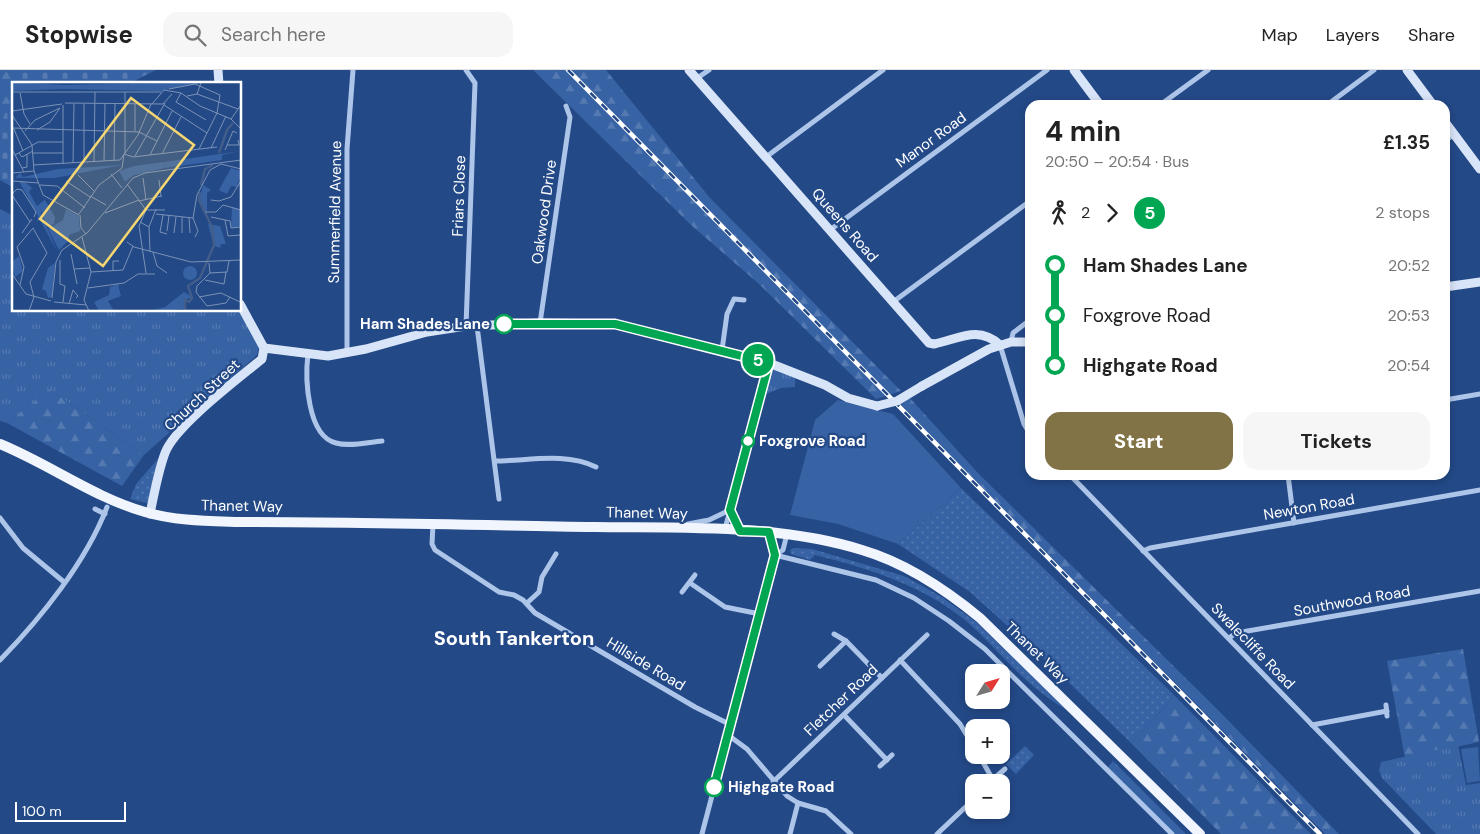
<!DOCTYPE html>
<meta charset="utf-8">
<style>
body{margin:0;font-family:"DM Sans",sans-serif;background:#f6f6f6;color:#222;height:100vh;display:flex;flex-direction:column;font-size:19px;white-space:nowrap}
*{box-sizing:border-box;margin:0}
p{font-size:16px;color:#767676}
.icon{flex:none;width:28px;height:28px;fill:none;stroke:currentColor;stroke-width:2;stroke-linecap:round;stroke-linejoin:round}
.map{position:relative;flex:1;overflow:hidden}
.details{position:absolute;left:1025px;top:30px;width:425px;height:380px;display:flex;flex-direction:column;background:#fff;border-radius:15px;box-shadow:0 2px 8px #0003}
.details>*{flex:none}
.badge{padding:0 10px;border-radius:16px;font-size:18px;line-height:32px}
.needle{width:32px;rotate:53deg}
.tools{position:absolute;left:965px;top:594px;display:grid;gap:10px}
.tools a{display:grid;place-items:center;width:45px;height:45px;border-radius:10px;background:#fff;box-shadow:0 2px 8px #0003;font-size:25px}
.scale{position:absolute;left:15px;bottom:12px;width:111px;box-sizing:border-box;padding-left:5px;border:2px solid #fff;border-top:0;font-size:14px;line-height:18px;white-space:nowrap;color:#fff;-webkit-text-stroke:4px #234987;paint-order:stroke}
.map>.badge{position:absolute;translate:-50% -50%;box-shadow:0 0 0 2px #fff}
.legs{display:flex;align-items:center;gap:8px;height:55px;padding:0 20px;font-size:16px}
.legs p{margin-inline-start:auto}
.head{display:flex;align-items:center;justify-content:space-between;height:85px;padding:0 20px}
h1{font-size:28px;font-weight:700;line-height:38px}
.button{display:flex;gap:10px;margin-top:auto;padding:10px 20px}
.button a{flex:1;height:58px;border-radius:15px;background:#817345;color:#fff;font-size:20px;font-weight:700;line-height:58px;text-align:center}
.button a+a{background:#f6f6f6;color:#222}
ul{padding:0 20px;list-style:none}
li{display:flex;align-items:center;gap:18px;height:50px;font-size:19px}
li i{display:grid;place-items:center;width:8px;height:100%;margin:0 6px;background:currentColor}
li i::after{content:'';width:12px;height:12px;margin:-6px;border:4px solid;border-radius:50%;background:#fff}
li p{margin-inline-start:auto}
li:first-child i{background:linear-gradient(#0000 50%,currentColor 0)}
li:last-child i{background:linear-gradient(currentColor 50%,#0000 0)}
header{display:flex;align-items:center;gap:30px;box-sizing:border-box;height:70px;padding:0 25px;background:#fff;border-bottom:1px solid #e0e0e0}
header strong{font-size:24px}
nav{display:flex;gap:28px;margin-inline-start:auto;font-size:18px}
.search{width:350px;height:45px;background:#f6f6f6;display:flex;align-items:center;gap:12px;box-sizing:border-box;padding:0 18px;border-radius:15px;color:#767676;font-size:19px}
.map>svg:first-child{display:block}
</style>
<header>
<strong>Stopwise</strong>
<div class="search"><svg class="icon" aria-label="search" viewBox="0 0 24 24"><circle cx="10" cy="10" r="6"/><path d="M15 15l6 6"/></svg>Search here</div>
<nav><a>Map</a><a>Layers</a><a>Share</a></nav>
</header>
<div class="map">
<svg width="1480" height="764" viewBox="0 0 1480 764">
<defs>
<pattern id="grass-dots" width="8" height="8" patternUnits="userSpaceOnUse" patternTransform="scale(1.25)"><rect width="8" height="8" fill="#3762a4"/><path d="M2 2h.1M6 6h.1" fill="none" stroke="#557ab2" stroke-width="1.8" stroke-linecap="round"/></pattern>
<pattern id="forest-firs" width="22" height="20" patternUnits="userSpaceOnUse" patternTransform="scale(1.25)"><rect width="22" height="20" fill="#3762a4"/><path d="M5 1l3.5 6h-7zM16 11l3.5 6h-7z" fill="#557ab2"/></pattern>
<pattern id="cemetery-stones" width="16" height="16" patternUnits="userSpaceOnUse" patternTransform="scale(1.25)"><rect width="16" height="16" fill="#3762a4"/><path d="M2 7V4a2 2 0 0 1 4 0v3zM10 15v-3a2 2 0 0 1 4 0v3z" fill="#557ab2"/></pattern>
<pattern id="park-tufts" width="24" height="20" patternUnits="userSpaceOnUse" patternTransform="scale(1.25)"><rect width="24" height="20" fill="#3762a4"/><path d="M3 7l-1-3M5 7V3M7 7l1-3M15 17l-1-3M17 17v-4M19 17l1-3" fill="none" stroke="#557ab2"/></pattern>
</defs>
<rect width="100%" height="100%" fill="#234987"/>
<g fill="url(#grass-dots)">
<polygon points="170,375 152,434 130,429 136,414"/>
<polygon points="961,418 1175,626 1131,673 1054,598 970,522 898,474"/>
<path d="M793 478 812 479 904 506 942 527 977 553 1071 643C1060 636 1049 629 1039 621 1012 600 991 572 965 550 922 515 867 498 815 485L810 490 791 484 790 480Z"/>
<polygon points="1025,676 1034,685 1016,704 1006,694"/>
</g>
<g fill="url(#forest-firs)">
<polygon points="0,0 37,0 28,14 14,14 14,37 0,65"/>
<polygon points="533,0 606,0 710,128 901,321 876,329 759,214 691,155"/>
<polygon points="49,319 144,385 122,416 7,353"/>
<polygon points="909,327 977,402 1217,639 1339,764 1325,764 923,358 900,333"/>
<polygon points="1463,579 1479,672 1405,688 1387,591"/>
<polygon points="1175,626 1311,764 1221,764 1131,673"/>
<polygon points="1113,691 1186,764 1174,764 1107,698"/>
</g>
<g fill="url(#cemetery-stones)">
<polygon points="23,0 156,0 128,14 17,14"/>
<polygon points="14,22 14,118 0,110 0,56"/>
</g>
<g fill="url(#park-tufts)">
<polygon points="0,139 14,146 14,240 238,240 259,277 257,285 144,385 49,319 7,353 0,351"/>
<polygon points="775,299 795,306 795,317 781,318 766,324 769,303"/>
<polygon points="1458,675 1466,715 1480,713 1480,764 1436,764 1382,708 1379,700 1381,692"/>
</g>
<g fill="#3762a4">
<polygon points="838,330 893,344 961,418 898,474 838,454 790,445 815,350"/>
<polygon points="1478,677 1480,711 1467,713 1461,679"/>
</g>
<g fill="none" stroke-linecap="round" stroke-linejoin="round">
<g stroke="#adc5e9" stroke-width="5">
<polyline points="466,0 475,13 466,256"/>
<polyline points="696,9 709,0"/>
<polyline points="1160,35 1208,0"/>
<polyline points="1327,35 1374,0"/>
<polyline points="1445,71 1454,64"/>
<polyline points="766,87 883,0"/>
<polyline points="830,160 1047,0"/>
<polyline points="893,232 1030,131"/>
<polyline points="540,253 570,47 566,36"/>
<polyline points="477,256 499,429"/>
<polyline points="1011,272 1013,263 1030,250"/>
<polyline points="1000,275 1024,354 1030,364"/>
<polyline points="722,280 727,244 734,229 744,230"/>
<polyline points="347,283 347,79 353,0"/>
<path d="M308 284C305 308 307 366 336 373 350 377 369 372 382 371"/>
<polyline points="1445,330 1480,324"/>
<path d="M495 391C528 391 565 382 596 397"/>
<polyline points="1070,405 1418,764"/>
<polyline points="1288,405 1294,453"/>
<polyline points="95,439 105,444"/>
<polyline points="730,440 739,460"/>
<polyline points="0,448 23,478 64,512"/>
<polyline points="433,454 432,474 435,480 499,522 514,525 523,530 535,543 695,637 731,655"/>
<polyline points="688,454 709,450 730,440"/>
<polyline points="725,459 769,293"/>
<polyline points="1143,481 1150,478 1480,420"/>
<polyline points="775,485 876,510 914,528 949,551 985,579 1172,764"/>
<polyline points="775,485 783,480 787,464"/>
<polyline points="690,513 725,537 760,544"/>
<polyline points="682,522 695,505"/>
<polyline points="527,533 539,522 542,507 556,484"/>
<polyline points="834,564 846,571 882,608"/>
<polyline points="1229,568 1236,563 1480,521"/>
<path d="M0 590C41 548 86 492 107 437"/>
<polyline points="900,590 960,654 974,677"/>
<polyline points="820,596 846,571"/>
<polyline points="1386,635 1387,646"/>
<polyline points="844,645 887,690"/>
<polyline points="1312,655 1387,641"/>
<polyline points="728,665 747,679 787,726 798,733 826,741 851,764"/>
<polyline points="979,685 993,710"/>
<polyline points="880,696 892,685"/>
<polyline points="773,712 927,565"/>
<polyline points="990,712 1005,699"/>
<polyline points="702,764 775,485 769,462"/>
<polyline points="790,764 798,733"/>
<polyline points="937,764 974,729"/>
</g>
<g stroke="#d8e4f7" stroke-width="9">
<polyline points="218,0 219,14"/>
<path d="M689 0 929 273 934 274C959 269 978 255 1000 275"/>
<polyline points="1074,0 1100,35"/>
<polyline points="1407,0 1433,35"/>
<polyline points="1445,52 1480,99"/>
<polyline points="1445,217 1480,212"/>
<polyline points="264,278 328,286 366,279 427,262 466,256 540,253 615,254 769,293 825,315 848,328 877,336"/>
<polyline points="922,316 989,279 1011,272 1030,272"/>
<path d="M150 444C154 424 158 402 165 383 175 356 238 309 262 289L264 278 240 234"/>
</g>
<path stroke="#f1f5fe" stroke-width="10" d="M0 374C49 394 93 427 145 442 175 451 208 451 239 452 358 452 477 455 595 457 682 458 779 454 862 480 906 493 945 519 980 548L1200 764"/>
<defs>
<polyline id="rail" points="568,0 1320,764"/>
</defs>
<use href="#rail" stroke="#fff" stroke-width="4.5"/>
<use href="#rail" stroke="#234987" stroke-width="2.5" stroke-dasharray="8" stroke-linecap="butt"/>
<polyline stroke="#d8e4f7" stroke-width="9" points="877,336 897,331 922,316"/>
</g>
<g fill="none" stroke-linecap="round" stroke-linejoin="round">
<defs>
<polyline id="line-1" points="504,254 615,254 769,293 730,440 740,461 769,462 775,485 714,717"/>
</defs>
<use href="#line-1" stroke="#fff" stroke-width="11"/>
<use href="#line-1" stroke="#00a651" stroke-width="8"/>
</g>
<g fill="#fff" stroke="#00a651" stroke-width="2.5">
<circle cx="504" cy="254" r="9"/>
<circle cx="748" cy="371" r="6"/>
<circle cx="714" cy="717" r="9"/>
</g>
<g text-anchor="middle" stroke-width="4.5" stroke-linejoin="round" paint-order="stroke">
<g font-size="15" fill="#fff" stroke="#234987">
<text transform="translate(931 70) rotate(-36)" y="5">Manor Road</text>
<text transform="translate(459 126) rotate(-88)" y="5">Friars Close</text>
<text transform="translate(335 142) rotate(-89)" y="5">Summerfield Avenue</text>
<text transform="translate(544 142) rotate(-82)" y="5">Oakwood Drive</text>
<text transform="translate(845 155) rotate(49)" y="5">Queens Road</text>
<text transform="translate(202 325) rotate(-43)" y="5">Church Street</text>
<text transform="translate(242 436) rotate(1)" y="5">Thanet Way</text>
<text transform="translate(1309 437) rotate(-10)" y="5">Newton Road</text>
<text transform="translate(647 443) rotate(1)" y="5">Thanet Way</text>
<text transform="translate(1352 531) rotate(-10)" y="5">Southwood Road</text>
<text transform="translate(1253 576) rotate(46)" y="5">Swalecliffe Road</text>
<text transform="translate(1037 583) rotate(44)" y="5">Thanet Way</text>
<text transform="translate(646 594) rotate(31)" y="5">Hillside Road</text>
<text transform="translate(841 630) rotate(-44)" y="5">Fletcher Road</text>
</g>
<g font-size="15" font-weight="bold" fill="#fff" stroke="#234987" text-anchor="start">
<text x="490" y="259" text-anchor="end">Ham Shades Lane</text>
<text x="759" y="376">Foxgrove Road</text>
<text x="728" y="722">Highgate Road</text>
</g>
<g font-size="20" font-weight="bold" fill="#fff" stroke="#234987">
<text x="514" y="575">South Tankerton</text>
</g>
</g>
<g transform="translate(12 12)">
<rect width="229" height="229" fill="#234987"/>
<path d="M2 0 52 3 193 0 148 9 51 7 0 9ZM152 80 153 86 122 93V84ZM43 181 40 215 36 216 34 209 30 207 36 186ZM106 202 109 214 96 219 102 229H87L82 220 97 213 98 205ZM172 210 180 215 173 218 172 227 138 229 153 225Z" fill="#3762a4"/>
<path d="M229 69 210 73V78L153 86 152 80ZM110 83 43 96H3L8 91 11 95 46 87ZM7 99 13 100 20 106 17 110 25 124 35 116 29 123V132L46 171 28 138 25 139 26 134ZM196 142 208 144 214 162H209L208 166 202 164Z" fill="#3762a4"/>
<path d="M33 118 43 135 42 142 35 145 27 123Z" fill="#3762a4"/>
<path d="M191 103 199 108 195 111V129H191L187 119ZM220 125 229 128V144L219 146ZM54 127 67 134 68 149 57 153V158L47 168 36 147 51 138Z" fill="#3762a4"/>
<path d="M122 84V93L113 100 107 89ZM219 86 229 89V93L225 105 219 104 215 112 207 108ZM7 174 11 189 3 195 0 180ZM171 191a7 7 0 1 1 14 0a7 7 0 1 1-14 0Z" fill="#3762a4"/>
<path fill="none" stroke="#425d8a" stroke-width="2.5" d="M207 71 215 48 221 41M189 103 193 87 201 83M173 229V218L177 220 180 216 176 204 188 196 202 163 200 145 187 118 188 110"/>
<path fill="none" stroke="#7b92b7" stroke-width="1" d="M157 7 183 2 208 13 205 31 187 67M0 10H149M8 11 12 32 18 42M169 11 164 20 194 38M185 12 226 27M175 14 185 12 189 1M53 21 151 22 160 12M140 22 152 8 169 11 188 24 219 37 229 47M152 23 195 51M0 29 50 22M0 33 20 63 22 89 31 113 67 133M219 37 229 23M0 46 128 50M2 47 11 69M25 48 38 40 48 26M13 49 23 38 48 26M51 49V23M123 49V22M127 50 145 59M215 63H227L226 58M199 66 214 34M0 67 12 90M213 68 221 49 225 51M7 71 10 75 21 69M21 71H51M113 71V10M112 72 121 75 205 65M150 72 169 35M3 73 26 60H51M138 73 160 29M123 74 153 21M102 78 103 22M92 79 93 22M72 80V22M82 80 83 10M61 81 62 22M51 82V49M21 83 108 78 126 53 139 22M10 86 15 85V72M0 91 22 89M99 92 110 106M66 93 82 109M131 96 134 118M147 98 149 114M0 99 27 101M54 99 78 115M115 102 134 128 127 144 134 191M28 103 45 104 73 126M0 112 5 107 10 108 24 130 22 135M0 113 18 140M78 114 94 123M199 118 207 119 219 115 229 99M127 119 150 114M134 128H153M193 130H204L211 123 229 128M93 131 127 118M67 132 87 103 110 86 112 72M144 132 181 136 186 149 183 155M68 133 69 146 74 152M151 133 148 150 155 152M170 135V151M177 135 178 151M199 135 218 139 219 146 229 145M181 136 185 113 198 88 209 82 229 87M213 138 216 154 228 153M128 140 137 145 138 170M137 145 144 127M155 149 157 134M10 151 20 137M162 151 164 135M70 155 79 190 72 218 77 229M115 160 122 165 179 180 229 178M141 170 145 184 155 191M59 172 62 187 78 186M48 178V202L53 204 51 220M197 181 198 191 185 204 184 210 195 224 214 221 218 215M62 187 65 202M101 189V179H107M79 190 111 188 121 164M198 191 215 190 217 179M0 192 14 212 39 219M193 198 212 202 214 190M8 203 12 185 5 165 21 146 35 171 18 200 22 215 17 229M76 206 112 201 126 192H143M187 215 209 211 228 220M40 216 44 180 50 168 75 151 121 96 133 91 229 78M42 220 74 223M57 222 61 208 66 214 64 216"/>
<path fill="#f5d670" fill-opacity="0.15" stroke="#f5d670" stroke-width="2.5" d="M119 16 182 63 91 184 28 137Z"/>
<rect width="229" height="229" fill="none" stroke="#fff" stroke-width="2.5"/>
</g>
</svg>
<div class="tools">
<a><svg class="needle" viewBox="-14 -14 28 28"><path d="M0-13l5 13h-10z" fill="#e53935"/><path d="M0 13l5-13h-10z" fill="#767676"/></svg></a>
<a>+</a>
<a>−</a>
</div>
<div class="scale">100 m</div>
<b class="badge" style="left:758px;top:290px;background:#00a651;color:#fff">5</b>
<section class="details">
<div class="head"><div><h1>4 min</h1><p>20:50 – 20:54 · Bus</p></div><b>£1.35</b></div>
<div class="legs"><svg class="icon" aria-label="walk" viewBox="0 0 24 24"><circle cx="13" cy="4" r="2"/><path d="M13 8l-2 6 4 7M11 14l-3 7M7 12l3-4h3l4 4"/></svg>2<svg class="icon" aria-label="forward" viewBox="0 0 24 24"><path d="M9 5l7 7-7 7"/></svg><b class="badge" style="background:#00a651;color:#fff">5</b><p>2 stops</p></div>
<ul>
<li><i style="color:#00a651"></i><b>Ham Shades Lane</b><p>20:52</p></li>
<li><i style="color:#00a651"></i><span>Foxgrove Road</span><p>20:53</p></li>
<li><i style="color:#00a651"></i><b>Highgate Road</b><p>20:54</p></li>
</ul>
<div class="button"><a>Start</a><a>Tickets</a></div>
</section>
</div>
